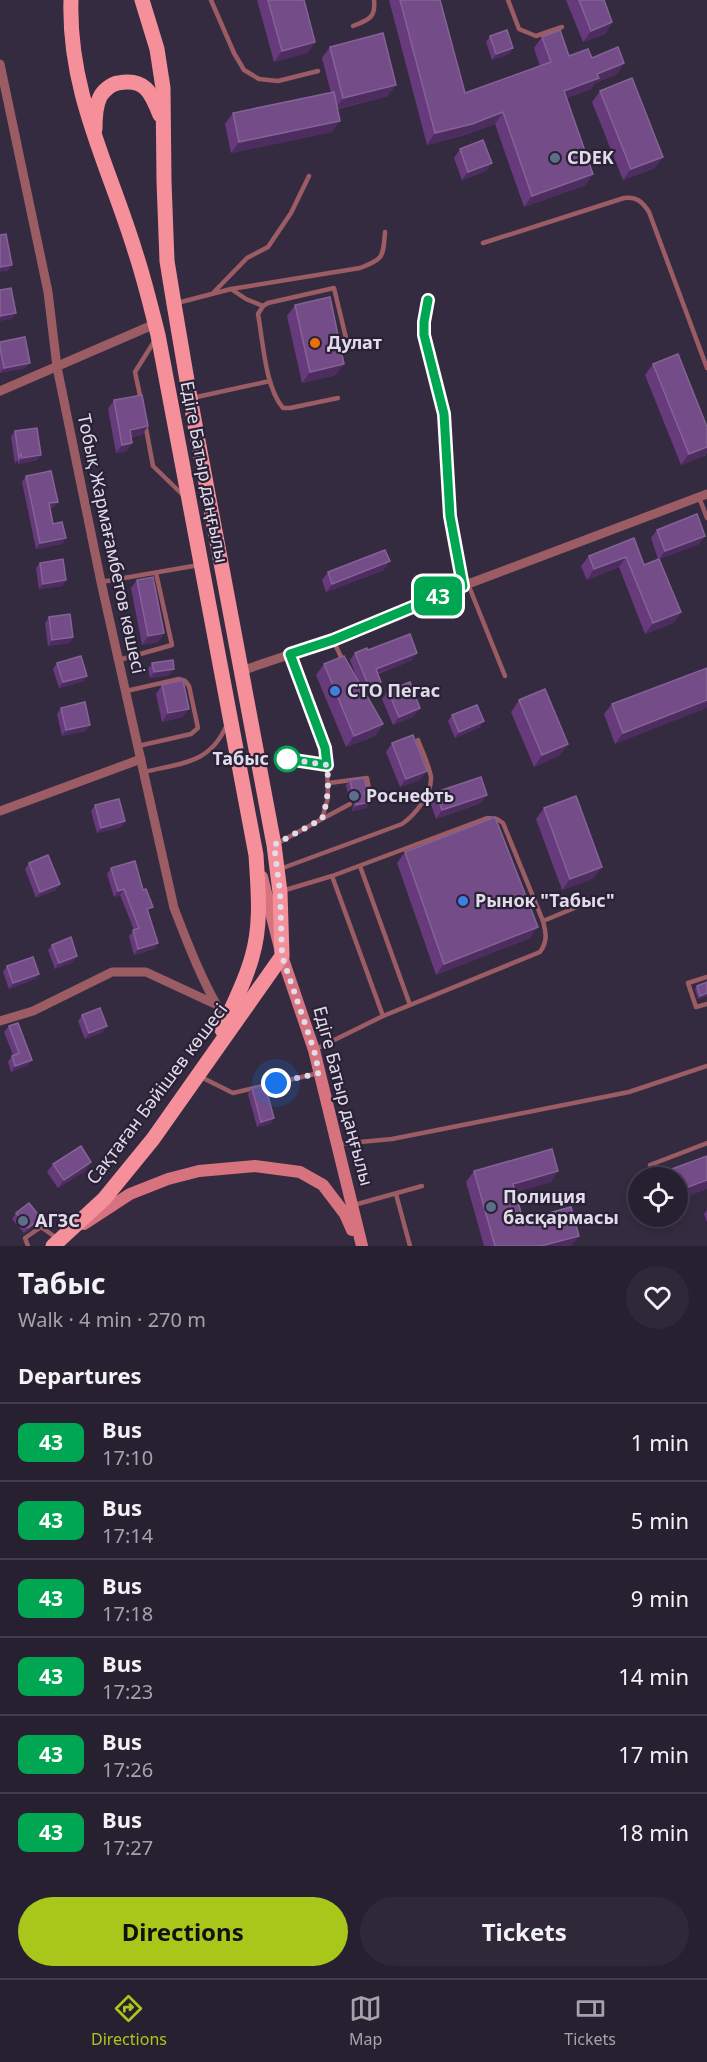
<!DOCTYPE html>
<meta charset="utf-8">
<style>
body{margin:0;font-family:"Noto Sans",sans-serif;background:#2f2838;color:#f1f3f6;height:100vh;display:flex;flex-direction:column;font-size:22px;white-space:nowrap}
*{box-sizing:border-box;margin:0}
p{font-size:20px;color:#a4a3ab}
.icon{flex:none;width:33px;height:33px;fill:none;stroke:currentColor;stroke-width:2;stroke-linecap:round;stroke-linejoin:round}
.map{position:relative;height:1246px;overflow:hidden}
.drawer{display:flex;flex-direction:column;background:#272030;flex:1}
.drawer>*{flex:none}
.badge{padding:0 12px;border-radius:9px;font-size:21px;line-height:39px}
.tools{position:absolute;left:628px;top:1167px;display:grid;gap:12px}
.tools a{display:grid;place-items:center;width:60px;height:60px;border-radius:50%;background:#272030;box-shadow:0 3px 9px #0003,0 0 0 2px #433e4c;font-size:30px}
.you{position:absolute;width:30px;height:30px;margin:-15px;border:4px solid #fff;border-radius:50%;background:#1a73e8;box-shadow:0 0 0 9px #1a73e833}
.map>.badge{position:absolute;translate:-50% -50%;box-shadow:0 0 0 3px #fff}
h2{padding:0 18px;font-size:22px;line-height:54px}
.round{display:grid;place-items:center;flex:none;width:63px;height:63px;border-radius:32px;background:#2f2838}
.headline{display:flex;align-items:center;justify-content:space-between;height:102px;padding:0 18px}
h1{font-size:28px;font-weight:700;line-height:45px}
.cta{display:flex;gap:12px;margin-top:auto;padding:12px 18px}
.cta a{flex:1;height:69px;border-radius:36px;background:#a9c71a;color:#111;font-size:24px;font-weight:700;line-height:69px;text-align:center}
.cta a+a{background:#2f2838;color:#f1f3f6}
ul{padding:0;list-style:none}
li{display:flex;align-items:center;gap:18px;height:78px;padding:0 18px;border-top:2px solid #433e4c}
li div{flex:1}
li b{display:block;font-size:22px}
li em{font-style:normal}
li .badge{min-width:66px;font-weight:700;text-align:center}
.tab-bar{display:flex;justify-content:space-around;align-items:center;height:84px;border-top:2px solid #433e4c;background:#272030;font-size:16px;color:#a4a3ab}
.tab-bar a{display:grid;justify-items:center;gap:3px}
.tab-bar .active{color:#a9c71a}
.map>svg:first-child{display:block}
</style>
<div class="map">
<svg width="707" height="1246" viewBox="0 0 707 1246">
<rect width="100%" height="100%" fill="#342b40"/>
<g fill="none" stroke-linecap="round" stroke-linejoin="round">
<g stroke="#9b5c63" stroke-width="4.5">
<polyline points="211,0 234,53 244,70 259,79 278,81 318,71"/>
<polyline points="508,0 519,29 536,36 562,27"/>
<path d="M353 26C368 20 376 18 374 0"/>
<path d="M483 243 624 198C637 197 642 201 649 212L707 368"/>
<polyline points="231,289 246,299 263,306"/>
<polyline points="214,292 247,258 268,247 291,213 309,176"/>
<polyline points="428,300 424,322 424,335 444,414 450,516 463,586"/>
<path d="M177 303 231 289 360 268C384 259 383 257 385 232"/>
<polyline points="192,398 270,381"/>
<path d="M338 398 290 408H283C265 387 263 341 258 314L263 306 268 303 334 288 346 338"/>
<polyline points="141,400 135,372 155,340"/>
<polyline points="145,423 153,466 183,495"/>
<polyline points="699,497 707,518"/>
<polyline points="101,582 199,565"/>
<polyline points="468,584 505,676"/>
<polyline points="333,640 343,661"/>
<polyline points="290,654 325,748 327,765"/>
<polyline points="119,660 172,645 156,573"/>
<polyline points="126,691 179,679 185,681 189,686 198,728 191,734 138,746"/>
<path d="M144 772C181 763 211 764 227 724"/>
<polyline points="329,783 367,778 370,795 364,799"/>
<polyline points="322,819 350,804"/>
<polyline points="276,844 322,819 328,798 327,765 287,759"/>
<polyline points="360,866 410,1005"/>
<path d="M280 869 402 824C415 815 432 794 431 777 429 765 422 751 418 740"/>
<path d="M332 876 487 818 497 819 503 823 543 921C546 933 548 941 540 952L383 1016"/>
<polyline points="282,891 332,876 383,1016 316,1049"/>
<polyline points="543,921 584,904"/>
<polyline points="707,977 688,983 696,1007 707,1004"/>
<polyline points="201,1077 233,1093 319,1073"/>
<polyline points="338,1144 392,1139 629,1092 707,1066"/>
<polyline points="650,1165 707,1143"/>
<polyline points="396,1194 410,1246"/>
<polyline points="354,1205 422,1186"/>
<polyline points="28,1246 25,1238 41,1227 58,1239"/>
</g>
<g stroke="#9b5c63" stroke-width="9">
<path d="M0 64 48 292 57 367 101 582 174 908C189 947 204 986 226 1021"/>
<polyline points="0,391 155,324"/>
<polyline points="241,671 333,640 468,584 707,494"/>
<polyline points="0,811 141,759"/>
<polyline points="0,1021 33,1011 112,972 146,972 215,1004"/>
</g>
<g stroke="#d6737f" stroke-width="12">
<polyline points="262,877 282,956 314,1050 362,1246"/>
<polyline points="84,1224 130,1194 168,1179 199,1171 255,1166 300,1172 323,1185 345,1214 352,1230"/>
</g>
<g stroke="#f58f9a" stroke-width="15">
<path d="M71 0C68 92 109 166 135 251 144 278 151 307 158 335L256 855C258 889 262 923 252 957 245 983 232 1006 222 1030"/>
<path d="M95 129C95 119 95 107 100 97 103 91 111 84 118 83 145 78 151 92 160 115"/>
<polyline points="53,1246 104,1199 153,1139 282,956 280,892 274,845 190,398 174,304 167,261 164,181 163,88 157,49 142,0"/>
</g>
</g>
<g fill="#673a7c">
<polygon points="257,0 304,0 315,42 307,53 274,62"/>
<polygon points="389,0 440,0 465,93 540,66 534,48 542,37 569,56 624,63 617,74 595,83 591,89 567,98 586,185 524,207 495,124 465,135 427,145"/>
<polygon points="566,0 604,0 612,22 605,34 583,42"/>
<polygon points="490,36 513,48 509,54 492,60 486,42"/>
<polygon points="330,47 388,96 338,109 332,132 231,153 225,124 233,113 331,93 322,58"/>
<polygon points="600,91 655,168 623,180 592,102"/>
<polygon points="460,149 486,171 462,180 454,158"/>
<polygon points="295,305 336,375 302,383 287,316"/>
<polygon points="0,342 25,368 0,373"/>
<polygon points="653,364 706,455 681,465 645,375"/>
<polygon points="114,400 148,426 142,435 131,437 126,452 116,453 108,409"/>
<polygon points="15,431 41,455 37,460 18,464 17,460 15,464 11,437"/>
<polygon points="26,476 54,507 50,508 53,524 66,538 62,544 36,549 22,482"/>
<polygon points="657,530 705,536 699,544 659,559 681,612 673,623 645,634 619,567 587,580 581,566 589,556 634,538 644,565 658,559 651,538"/>
<polygon points="40,563 66,580 62,586 39,589 36,568"/>
<polygon points="384,570 326,592 322,580 328,572"/>
<polygon points="137,580 164,633 158,642 142,645 131,588"/>
<polygon points="49,617 73,637 69,643 48,646 45,623"/>
<polygon points="368,650 412,660 378,674 376,689 365,694 383,724 375,736 346,747 316,675 324,664 359,683 350,660 355,653"/>
<polygon points="57,663 87,676 83,681 59,688 53,669"/>
<polygon points="152,663 170,675 150,678 148,669"/>
<polygon points="707,668 615,744 604,714 612,704"/>
<polygon points="162,685 183,717 162,722 156,694"/>
<polygon points="388,691 414,716 393,725 382,699"/>
<polygon points="519,700 568,744 560,755 534,767 511,712"/>
<polygon points="61,708 86,731 62,736 57,714"/>
<polygon points="452,715 480,727 455,738 448,721"/>
<polygon points="392,743 421,779 400,787 386,752"/>
<polygon points="350,780 370,802 366,808 352,811 354,802 349,800 346,785"/>
<polygon points="436,792 481,803 436,819 430,801"/>
<polygon points="95,805 125,821 121,827 97,833 91,811"/>
<polygon points="544,808 594,878 562,890 536,819"/>
<polygon points="405,852 530,938 436,975 397,863"/>
<polygon points="29,863 56,890 36,898 25,869"/>
<polygon points="111,868 149,913 158,943 154,949 134,955 129,936 134,930 120,895 114,897 107,874"/>
<polygon points="52,945 73,962 55,969 48,950"/>
<polygon points="7,966 39,974 35,979 9,989 3,972"/>
<polygon points="697,986 707,996 698,999 695,989"/>
<polygon points="82,1015 103,1032 85,1039 78,1021"/>
<polygon points="9,1026 28,1065 11,1072 8,1062 12,1056 13,1055 4,1032"/>
<polygon points="252,1088 274,1118 270,1124 257,1127 248,1094"/>
<polygon points="91,1162 85,1171 58,1188 47,1172 53,1164"/>
<polygon points="669,1170 678,1178 664,1178"/>
<polygon points="474,1171 551,1182 515,1192 523,1220 579,1236 571,1246 484,1246 466,1182"/>
<polygon points="707,1210 707,1222 704,1214"/>
<polygon points="16,1213 37,1224 24,1233 12,1219"/>
</g>
<g fill="#4d2d5f">
<polygon points="612,22 605,34 583,42 591,31"/>
<polygon points="315,42 307,53 274,62 282,51"/>
<polygon points="513,48 509,54 492,60 496,54"/>
<polygon points="624,63 617,74 595,83 591,89 556,102 564,91 597,74"/>
<polygon points="396,85 388,96 335,109 343,98"/>
<polygon points="503,112 495,124 465,135 427,145 435,133"/>
<polygon points="340,121 332,132 231,153 239,142"/>
<polygon points="663,157 655,168 623,180 631,169"/>
<polygon points="492,163 486,171 462,180 468,172"/>
<polygon points="593,174 586,185 524,207 532,196"/>
<polygon points="12,265 8,271 0,272 0,267"/>
<polygon points="16,313 12,319 0,321 0,316"/>
<polygon points="30,363 25,368 0,373 4,368"/>
<polygon points="344,364 336,375 302,383 310,372"/>
<polygon points="148,426 142,435 124,438 130,430"/>
<polygon points="132,443 126,452 116,453 122,445"/>
<polygon points="707,447 707,453 706,455 681,465 689,454"/>
<polygon points="41,455 37,460 18,464 22,458"/>
<polygon points="58,502 54,507 45,509 49,503"/>
<polygon points="705,536 699,544 659,559 665,551"/>
<polygon points="66,538 62,544 36,549 40,543"/>
<polygon points="626,557 619,567 587,580 594,569"/>
<polygon points="390,561 384,570 326,592 332,584"/>
<polygon points="66,580 62,586 39,589 43,584"/>
<polygon points="681,612 673,623 645,634 653,623"/>
<polygon points="164,633 158,642 142,645 148,636"/>
<polygon points="73,637 69,643 48,646 52,640"/>
<polygon points="417,653 412,660 370,676 376,669"/>
<polygon points="174,669 170,675 150,678 154,672"/>
<polygon points="87,676 83,681 59,688 63,682"/>
<polygon points="381,682 376,689 364,694 369,687"/>
<polygon points="707,700 707,708 615,744 623,733"/>
<polygon points="420,708 414,716 393,725 399,717"/>
<polygon points="189,709 183,717 162,722 168,713"/>
<polygon points="484,721 480,727 455,738 459,732"/>
<polygon points="383,724 375,736 346,747 354,736"/>
<polygon points="90,725 86,731 62,736 66,730"/>
<polygon points="568,744 560,755 534,767 542,755"/>
<polygon points="427,771 421,779 400,787 406,779"/>
<polygon points="487,795 481,803 436,819 442,810"/>
<polygon points="370,802 366,808 352,811 356,805"/>
<polygon points="125,821 121,827 97,833 101,828"/>
<polygon points="602,867 594,878 562,890 570,879"/>
<polygon points="60,884 56,890 36,898 40,892"/>
<polygon points="124,889 120,895 114,897 118,891"/>
<polygon points="538,927 530,938 436,975 444,964"/>
<polygon points="158,943 154,949 134,955 138,949"/>
<polygon points="77,956 73,962 55,969 59,963"/>
<polygon points="39,974 35,979 9,989 13,983"/>
<polygon points="707,993 707,996 698,999 700,996"/>
<polygon points="107,1026 103,1032 85,1039 89,1033"/>
<polygon points="32,1060 28,1065 11,1072 15,1066"/>
<polygon points="274,1118 270,1124 257,1127 261,1122"/>
<polygon points="91,1162 85,1171 58,1188 64,1180"/>
<polygon points="558,1171 551,1182 505,1195 513,1184"/>
<polygon points="707,1180 707,1189 678,1200 678,1191"/>
<polygon points="41,1218 37,1224 24,1233 28,1228"/>
<polygon points="579,1236 571,1246 541,1246"/>
</g>
<g fill="#744c88" stroke="#856297" stroke-width="1.5">
<polygon points="268,0 304,0 315,42 282,51"/>
<polygon points="400,0 440,0 465,93 551,62 542,37 560,30 569,56 588,49 592,58 618,47 624,63 597,74 599,78 564,91 593,174 532,196 503,112 472,124 435,133"/>
<polygon points="579,0 604,0 612,22 591,31"/>
<polygon points="507,30 513,48 496,54 490,36"/>
<polygon points="383,33 396,85 343,98 330,47"/>
<polygon points="632,78 663,157 631,169 600,91"/>
<polygon points="334,92 340,121 239,142 233,113"/>
<polygon points="483,140 492,163 468,172 460,149"/>
<polygon points="6,234 12,265 0,267 0,235"/>
<polygon points="11,288 16,313 0,316 0,290"/>
<polygon points="330,297 344,364 310,372 295,305"/>
<polygon points="25,337 30,363 4,368 0,348 0,342"/>
<polygon points="678,354 707,427 707,447 689,454 653,364"/>
<polygon points="142,395 148,426 130,430 132,443 122,445 114,400"/>
<polygon points="37,428 41,455 22,458 21,454 19,458 15,431"/>
<polygon points="51,471 58,502 49,503 53,524 62,522 66,538 40,543 26,476"/>
<polygon points="697,514 705,536 665,551 657,530"/>
<polygon points="634,538 644,565 659,559 681,612 653,623 626,557 594,569 589,556"/>
<polygon points="385,550 390,561 332,584 328,572"/>
<polygon points="63,559 66,580 43,584 40,563"/>
<polygon points="153,577 164,633 148,636 137,580"/>
<polygon points="70,614 73,637 52,640 49,617"/>
<polygon points="410,634 417,653 376,669 381,682 369,687 355,653 367,648 368,650"/>
<polygon points="81,656 87,676 63,682 57,663"/>
<polygon points="344,656 383,724 354,736 324,664"/>
<polygon points="173,660 174,669 154,672 152,663"/>
<polygon points="707,668 707,700 623,733 612,704"/>
<polygon points="183,680 189,709 168,713 162,685"/>
<polygon points="410,682 420,708 399,717 388,691"/>
<polygon points="545,689 568,744 542,755 519,700"/>
<polygon points="85,702 90,725 66,730 61,708"/>
<polygon points="477,705 484,721 459,732 452,715"/>
<polygon points="413,735 427,771 406,779 392,743"/>
<polygon points="481,777 487,795 442,810 436,792"/>
<polygon points="364,778 367,789 364,794 369,798 370,802 356,805 358,797 353,794 350,780"/>
<polygon points="576,796 602,867 570,879 544,808"/>
<polygon points="119,799 125,821 101,828 95,805"/>
<polygon points="495,817 538,927 444,964 405,852"/>
<polygon points="48,855 60,884 40,892 29,863"/>
<polygon points="135,861 143,890 146,889 153,907 147,909 158,943 138,949 133,930 139,928 124,889 118,891 111,868"/>
<polygon points="71,937 77,956 59,963 52,945"/>
<polygon points="33,957 39,974 13,983 7,966"/>
<polygon points="707,982 707,993 700,996 697,986"/>
<polygon points="100,1008 107,1026 89,1033 82,1015"/>
<polygon points="18,1023 32,1060 15,1066 12,1056 19,1053 9,1026"/>
<polygon points="265,1085 274,1118 261,1122 252,1088"/>
<polygon points="81,1146 91,1162 64,1180 53,1164"/>
<polygon points="552,1149 558,1171 513,1184 523,1220 571,1207 579,1236 541,1246 495,1246 474,1171"/>
<polygon points="707,1156 707,1180 678,1191 678,1178 672,1178 669,1170"/>
<polygon points="29,1203 41,1218 28,1228 16,1213"/>
</g>
<g fill="none" stroke-linecap="round" stroke-linejoin="round">
<defs>
<polyline id="line" points="287,759 327,765 325,748 290,654 333,640 463,586 450,516 444,414 424,335 424,322 428,300"/>
</defs>
<use href="#line" stroke="#fff" stroke-width="14"/>
<use href="#line" stroke="#00a651" stroke-width="9"/>
<path stroke="#e1dcea" stroke-width="6" stroke-dasharray="0 10.8" d="M276 1083 319 1073 314 1050 282 956 280 892 274 845 322 819C328 800 329 785 327 765L287 759"/>
</g>
<g fill="#5c6f8a" stroke="#2a2136" stroke-width="2">
<circle cx="555" cy="158" r="6"/>
<circle cx="354" cy="796" r="6"/>
<circle cx="491" cy="1207" r="6"/>
<circle cx="23" cy="1221" r="6"/>
</g>
<circle fill="#e8710a" stroke="#2a2136" stroke-width="2" cx="315" cy="343" r="6"/>
<g fill="#3f7fe0" stroke="#2a2136" stroke-width="2">
<circle cx="335" cy="691" r="6"/>
<circle cx="463" cy="901" r="6"/>
</g>
<circle fill="#fff" stroke="#00a651" stroke-width="3" cx="287" cy="759" r="12"/>
<g text-anchor="middle" stroke-width="4.5" stroke-linejoin="round" paint-order="stroke">
<g font-size="18" font-weight="bold" fill="#e1dcea" stroke="#2a2136" text-anchor="start">
<text x="567" y="164">CDEK</text>
<text x="327" y="349">Дулат</text>
<text x="347" y="697">СТО Пегас</text>
<text x="366" y="802">Роснефть</text>
<text x="475" y="907">Рынок "Табыс"</text>
<text x="503" y="1203">Полиция<tspan x="503" dy="21">басқармасы</tspan></text>
<text x="35" y="1227">АГЗС</text>
</g>
<g font-size="18" fill="#e1dcea" stroke="#2a2136">
<text transform="translate(204 472) rotate(79)" y="6">Едіге Батыр даңғылы</text>
<text transform="translate(111 544) rotate(78)" y="6">Тобық Жармағамбетов көшесі</text>
<text transform="translate(157 1094) rotate(-53)" y="6">Сақтаған Бәйішев көшесі</text>
<text transform="translate(343 1096) rotate(75)" y="6">Едіге Батыр даңғылы</text>
</g>
<g font-size="18" font-weight="bold" fill="#e1dcea" stroke="#2a2136" text-anchor="end">
<text x="269" y="765">Табыс</text>
</g>
</g>
</svg>
<div class="tools">
<a><svg class="icon" aria-label="locate" viewBox="0 0 24 24"><circle cx="12" cy="12" r="6"/><path d="M12 2v4M12 18v4M2 12h4M18 12h4"/></svg></a>
</div>
<div class="you" style="left:276px;top:1083px"></div>
<b class="badge" style="left:438px;top:596px;background:#00a651;color:#fff">43</b>
</div>
<section class="drawer">
<div class="headline"><div><h1>Табыс</h1><p>Walk · 4 min · 270 m</p></div><a class="round"><svg class="icon" aria-label="heart" viewBox="0 0 24 24"><path d="M12 20l-8-8c-3-5 5-10 8-4 3-6 11-1 8 4z"/></svg></a></div>
<h2>Departures</h2>
<ul>
<li><span class="badge" style="background:#00a651;color:#fff">43</span><div><b>Bus</b><p>17:10</p></div><em>1 min</em></li>
<li><span class="badge" style="background:#00a651;color:#fff">43</span><div><b>Bus</b><p>17:14</p></div><em>5 min</em></li>
<li><span class="badge" style="background:#00a651;color:#fff">43</span><div><b>Bus</b><p>17:18</p></div><em>9 min</em></li>
<li><span class="badge" style="background:#00a651;color:#fff">43</span><div><b>Bus</b><p>17:23</p></div><em>14 min</em></li>
<li><span class="badge" style="background:#00a651;color:#fff">43</span><div><b>Bus</b><p>17:26</p></div><em>17 min</em></li>
<li><span class="badge" style="background:#00a651;color:#fff">43</span><div><b>Bus</b><p>17:27</p></div><em>18 min</em></li>
</ul>
<div class="cta"><a>Directions</a><a>Tickets</a></div>
</section>
<nav class="tab-bar">
<a class="active"><svg class="icon" aria-label="directions" viewBox="0 0 24 24"><path d="M12 3l9 9-9 9-9-9zM9 14v-3h6M13 9l2 2-2 2"/></svg>Directions</a>
<a><svg class="icon" aria-label="map" viewBox="0 0 24 24"><path d="M3 6l6-2 6 2 6-2v14l-6 2-6-2-6 2zM9 4v14M15 6v14"/></svg>Map</a>
<a><svg class="icon" aria-label="tickets" viewBox="0 0 24 24"><path d="M3 7h18v10H3zM15 7v10"/></svg>Tickets</a>
</nav>
